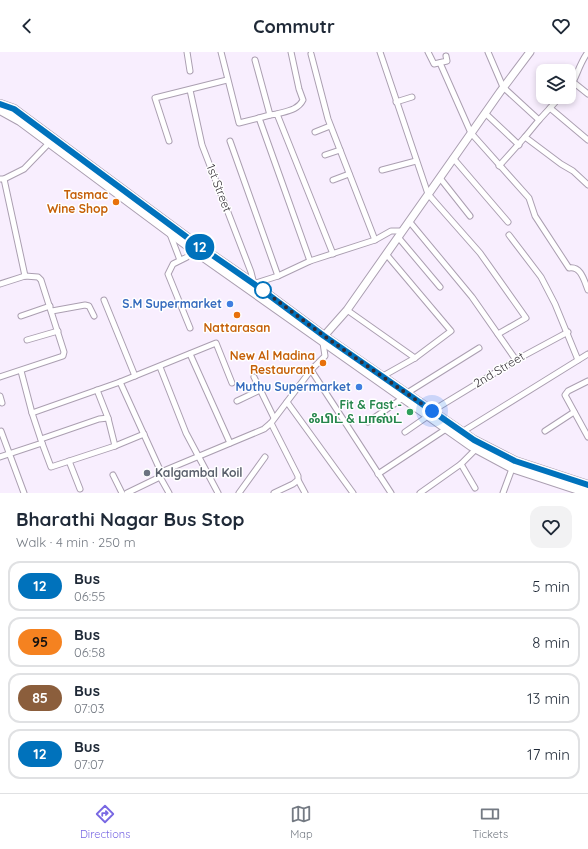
<!DOCTYPE html>
<meta charset="utf-8">
<style>
body{margin:0;font-family:Quicksand,"Noto Sans Tamil",sans-serif;background:#f2f2f3;color:#1f2937;height:100vh;display:flex;flex-direction:column;font-size:15px;white-space:nowrap}
*{box-sizing:border-box;margin:0}
p{font-size:13px;color:#747a83}
.icon{flex:none;width:22px;height:22px;fill:none;stroke:currentColor;stroke-width:2;stroke-linecap:round;stroke-linejoin:round}
.map{position:relative;height:441px;overflow:hidden}
.drawer{display:flex;flex-direction:column;background:#fff;flex:1}
.drawer>*{flex:none}
.badge{padding:0 8px;border-radius:13px;font-size:14px;line-height:26px}
.controls{position:absolute;left:536px;top:12px;display:grid;gap:8px}
.controls a{display:grid;place-items:center;width:40px;height:40px;border-radius:8px;background:#fff;box-shadow:0 2px 6px #0003;font-size:20px}
.you{position:absolute;width:20px;height:20px;margin:-10px;border:3px solid #fff;border-radius:50%;background:#1a73e8;box-shadow:0 0 0 6px #1a73e833}
.map>.badge{position:absolute;translate:-50% -50%;box-shadow:0 0 0 2px #fff}
.round{display:grid;place-items:center;flex:none;width:42px;height:42px;border-radius:12px;background:#f2f2f3}
.overview{display:flex;align-items:center;justify-content:space-between;height:68px;padding:0 16px}
h1{font-size:19px;font-weight:700;line-height:30px}
ul{padding:0;list-style:none}
li{display:flex;align-items:center;gap:12px;height:50px;margin:0 8px 6px;padding:0 8px;border:2px solid #e0e1e3;border-radius:12px}
li div{flex:1}
li b{display:block;font-size:15px}
li em{font-style:normal}
li .badge{min-width:44px;font-weight:700;text-align:center}
header{display:flex;justify-content:space-between;align-items:center;height:52px;padding:0 16px;background:#fff;font-size:18px;font-weight:700}
.menu{display:flex;justify-content:space-around;align-items:center;height:56px;border-top:1px solid #e0e1e3;background:#fff;font-size:11px;color:#747a83}
.menu a{display:grid;justify-items:center;gap:2px}
.menu .active{color:#7968e3}
.map>svg:first-child{display:block}
</style>
<header><svg class="icon" aria-label="back" viewBox="0 0 24 24"><path d="M15 5l-7 7 7 7"/></svg>Commutr<svg class="icon" aria-label="heart" viewBox="0 0 24 24"><path d="M12 20l-8-8c-3-5 5-10 8-4 3-6 11-1 8 4z"/></svg></header>
<div class="map">
<svg width="588" height="441" viewBox="0 0 588 441">
<rect width="100%" height="100%" fill="#f8eefe"/>
<g fill="none" stroke-linecap="round" stroke-linejoin="round">
<defs>
<g id="street">
<polyline points="187,0 190,19"/>
<polyline points="221,0 239,71 259,66"/>
<polyline points="380,0 428,142 480,201 526,266 498,282"/>
<polyline points="428,0 434,12 447,9 446,4"/>
<polyline points="488,0 503,35 539,68 550,56 588,88"/>
<polyline points="311,2 328,67 375,188"/>
<polyline points="255,8 270,63 259,66 310,209"/>
<path d="M440 11 471 81 529 146 535 164 569 216C581 214 584 228 588 238"/>
<path d="M573 30C578 20 581 9 588 0"/>
<polyline points="569,35 573,30 588,42"/>
<polyline points="190,38 202,93 251,220 254,232"/>
<polyline points="396,50 412,45"/>
<polyline points="550,56 560,45"/>
<polyline points="485,61 519,93"/>
<path d="M277 62C287 59 298 58 303 48L299 37 291 0"/>
<polyline points="270,63 277,62 333,202"/>
<polyline points="539,68 525,85 561,112 573,119 588,133"/>
<polyline points="315,80 330,74"/>
<polyline points="169,89 155,46 227,28"/>
<polyline points="230,89 278,224"/>
<polyline points="325,103 340,98"/>
<polyline points="453,106 508,170"/>
<polyline points="499,114 525,85"/>
<polyline points="382,118 416,109"/>
<polyline points="440,126 470,164"/>
<polyline points="0,127 4,127 24,117 51,89"/>
<polyline points="4,127 25,224"/>
<polyline points="333,128 349,122"/>
<polyline points="409,169 472,245 516,308"/>
<polyline points="170,182 180,208"/>
<polyline points="509,183 541,225 555,252 578,308"/>
<polyline points="398,185 440,235"/>
<polyline points="0,232 25,224 38,225 41,228 64,300 63,304 0,325"/>
<polyline points="253,232 278,224 310,209 375,188 391,179 402,179"/>
<polyline points="104,248 135,324"/>
<polyline points="347,258 415,306"/>
<polyline points="52,259 85,253 89,254 94,264"/>
<polyline points="21,264 50,254"/>
<polyline points="190,276 168,222 173,212 187,205 192,197"/>
<polyline points="27,288 58,279"/>
<polyline points="190,302 230,391"/>
<polyline points="160,315 186,381 218,441"/>
<polyline points="311,318 391,441"/>
<polyline points="21,319 32,361"/>
<polyline points="383,324 415,306 451,279 386,202"/>
<polyline points="254,325 274,366"/>
<polyline points="588,329 568,339 565,343 588,385"/>
<polyline points="120,330 161,420"/>
<polyline points="97,338 108,366"/>
<polyline points="407,341 479,296"/>
<polyline points="0,344 2,351"/>
<polyline points="237,349 260,338"/>
<polyline points="287,350 353,441"/>
<polyline points="432,359 516,308 568,280"/>
<polyline points="368,370 403,346"/>
<polyline points="271,371 298,424 298,428 293,432 274,441"/>
<polyline points="1,379 24,441"/>
<polyline points="545,379 574,360"/>
<polyline points="405,380 428,364"/>
<polyline points="462,380 588,302"/>
<polyline points="41,387 99,367 108,366 115,394"/>
<polyline points="42,391 51,415 115,394 144,382"/>
<polyline points="0,405 42,391 32,361 120,330 216,291 232,331"/>
<polyline points="69,409 80,437"/>
<polyline points="461,412 475,436"/>
<polyline points="378,422 446,377"/>
<polyline points="113,423 122,441"/>
<polyline points="298,428 305,441"/>
<polyline points="127,441 160,425"/>
<polyline points="169,441 160,425 161,420 264,377 271,371 311,318 325,304 323,291"/>
<polyline points="239,441 265,405"/>
<polyline points="420,441 461,412 476,397"/>
<polyline points="503,441 513,414"/>
</g>
<polyline id="secondary" points="324,289 324,284 347,258 500,40 530,0"/>
<g id="primary">
<polyline points="0,52 14,57 22,63 192,189 254,232 324,284 474,388 515,409 588,433"/>
<polyline points="0,58 20,69 192,197 471,394 512,416 588,441"/>
</g>
</defs>
<use href="#street" stroke="#ab9fb1" stroke-width="7"/>
<use href="#secondary" stroke="#ab9fb1" stroke-width="9"/>
<use href="#primary" stroke="#ab9fb1" stroke-width="10"/>
<use href="#street" stroke="#fff" stroke-width="5"/>
<use href="#secondary" stroke="#fff" stroke-width="7"/>
<use href="#primary" stroke="#fff" stroke-width="8"/>
</g>
<g fill="none" stroke-linecap="round" stroke-linejoin="round">
<defs>
<polyline id="line" points="0,52 14,57 22,63 192,189 254,232 324,284 474,388 515,409 588,433"/>
</defs>
<use href="#line" stroke="#fff" stroke-width="9"/>
<use href="#line" stroke="#0072bc" stroke-width="6"/>
<polyline stroke="#322d34" stroke-width="4" stroke-dasharray="0 7.2" points="263,238 324,284 432,359"/>
</g>
<g fill="#e8710a" stroke="#fff" stroke-width="1.5">
<circle cx="116" cy="150" r="4"/>
<circle cx="237" cy="263" r="4"/>
<circle cx="323" cy="311" r="4"/>
</g>
<circle fill="#fff" stroke="#0072bc" stroke-width="2" cx="263" cy="238" r="8"/>
<g fill="#3f7fe0" stroke="#fff" stroke-width="1.5">
<circle cx="230" cy="252" r="4"/>
<circle cx="359" cy="335" r="4"/>
</g>
<circle fill="#2e9e5b" stroke="#fff" stroke-width="1.5" cx="410" cy="360" r="4"/>
<circle fill="#6b7280" stroke="#fff" stroke-width="1.5" cx="147" cy="421" r="4"/>
<g text-anchor="middle" stroke-width="3" stroke-linejoin="round" paint-order="stroke">
<g font-size="12" fill="#322d34" stroke="#fff">
<text transform="translate(219 136) rotate(69)" y="4">1st Street</text>
<text transform="translate(499 318) rotate(-31)" y="4">2nd Street</text>
</g>
<g font-size="12" font-weight="bold" fill="#c56008" stroke="#fff" text-anchor="end">
<text x="108" y="147">Tasmac<tspan x="108" dy="14">Wine Shop</tspan></text>
<text x="237" y="280" text-anchor="middle">Nattarasan</text>
<text x="315" y="308">New Al Madina<tspan x="315" dy="14">Restaurant</tspan></text>
</g>
<g font-size="12" font-weight="bold" fill="#366cbe" stroke="#fff" text-anchor="end">
<text x="222" y="256">S.M Supermarket</text>
<text x="351" y="339">Muthu Supermarket</text>
</g>
<g font-size="12" font-weight="bold" fill="#27864d" stroke="#fff" text-anchor="end">
<text x="402" y="357">Fit &amp; Fast -<tspan x="402" dy="14">ஃபிட் &amp; பாஸ்ட்</tspan></text>
</g>
<g font-size="12" font-weight="bold" fill="#5b616d" stroke="#fff" text-anchor="start">
<text x="155" y="425">Kalgambal Koil</text>
</g>
</g>
</svg>
<div class="controls">
<a><svg class="icon" aria-label="layers" viewBox="0 0 24 24"><path d="M12 4l9 5-9 5-9-5zM3 14l9 5 9-5"/></svg></a>
</div>
<div class="you" style="left:432px;top:359px"></div>
<b class="badge" style="left:200px;top:195px;background:#0072bc;color:#fff">12</b>
</div>
<section class="drawer">
<div class="overview"><div><h1>Bharathi Nagar Bus Stop</h1><p>Walk · 4 min · 250 m</p></div><a class="round"><svg class="icon" aria-label="heart" viewBox="0 0 24 24"><path d="M12 20l-8-8c-3-5 5-10 8-4 3-6 11-1 8 4z"/></svg></a></div>
<ul>
<li><span class="badge" style="background:#0072bc;color:#fff">12</span><div><b>Bus</b><p>06:55</p></div><em>5 min</em></li>
<li><span class="badge" style="background:#f58220;color:#111">95</span><div><b>Bus</b><p>06:58</p></div><em>8 min</em></li>
<li><span class="badge" style="background:#8b5e3c;color:#fff">85</span><div><b>Bus</b><p>07:03</p></div><em>13 min</em></li>
<li><span class="badge" style="background:#0072bc;color:#fff">12</span><div><b>Bus</b><p>07:07</p></div><em>17 min</em></li>
</ul>
</section>
<nav class="menu">
<a class="active"><svg class="icon" aria-label="directions" viewBox="0 0 24 24"><path d="M12 3l9 9-9 9-9-9zM9 14v-3h6M13 9l2 2-2 2"/></svg>Directions</a>
<a><svg class="icon" aria-label="map" viewBox="0 0 24 24"><path d="M3 6l6-2 6 2 6-2v14l-6 2-6-2-6 2zM9 4v14M15 6v14"/></svg>Map</a>
<a><svg class="icon" aria-label="tickets" viewBox="0 0 24 24"><path d="M3 7h18v10H3zM15 7v10"/></svg>Tickets</a>
</nav>
